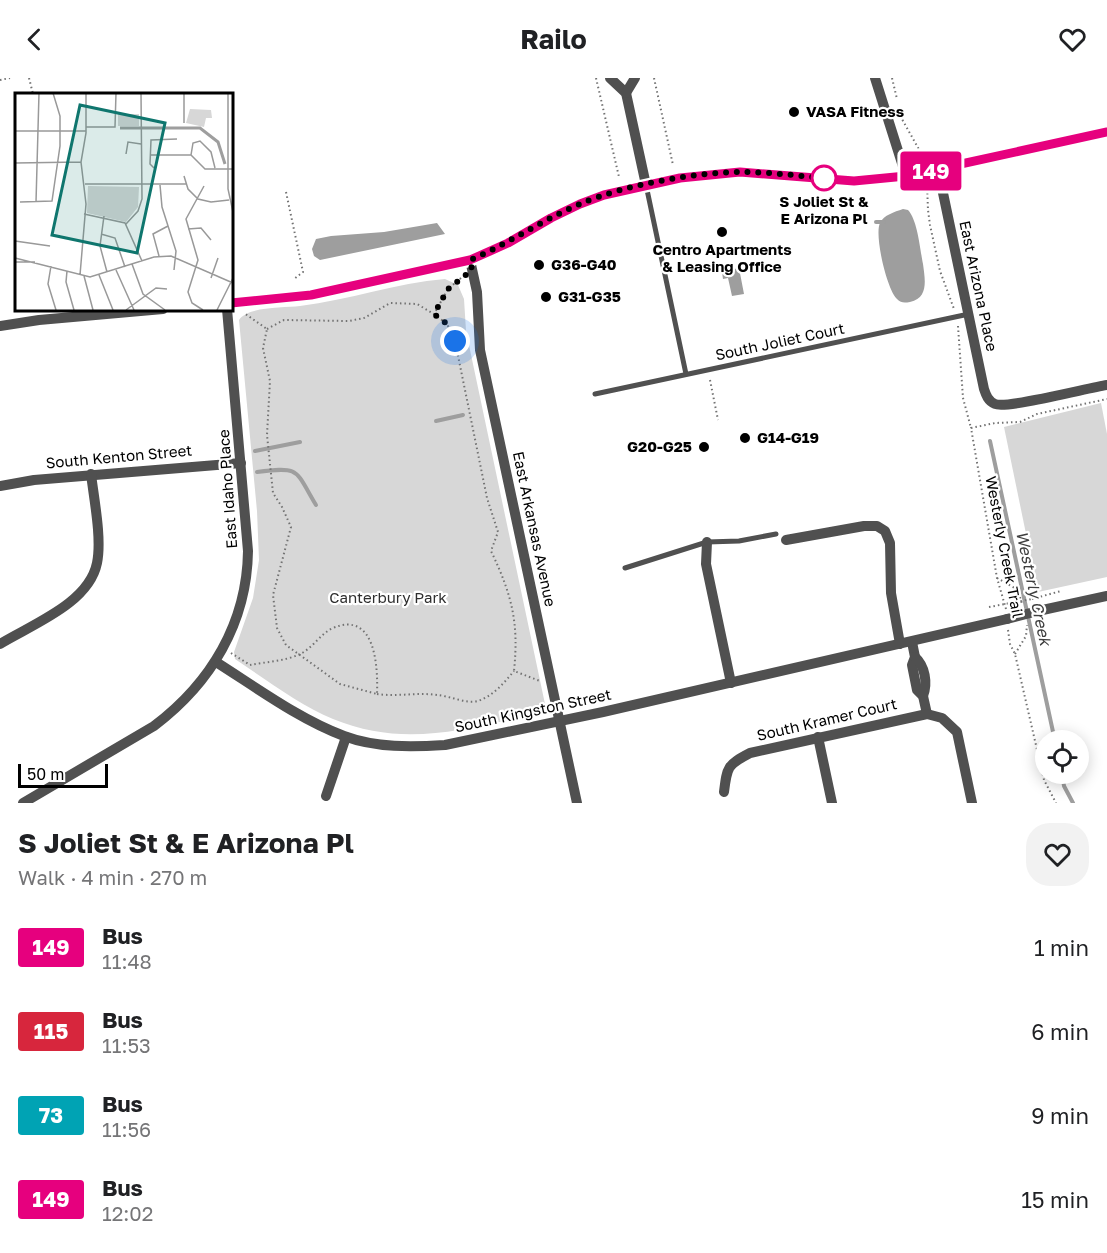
<!DOCTYPE html>
<meta charset="utf-8">
<style>
body{margin:0;font-family:"Golos Text",sans-serif;background:#f2f2f2;color:#202124;height:100vh;display:flex;flex-direction:column;font-size:22px;white-space:nowrap}
*{box-sizing:border-box;margin:0}
p{font-size:20px;color:#757577}
.icon{flex:none;width:33px;height:33px;fill:none;stroke:currentColor;stroke-width:2;stroke-linecap:round;stroke-linejoin:round}
.map{position:relative;height:725px;overflow:hidden}
.drawer{display:flex;flex-direction:column;background:#fff;flex:1}
.drawer>*{flex:none}
.badge{padding:0 12px;border-radius:4px;font-size:21px;line-height:39px}
.buttons{position:absolute;left:1035px;top:652px;display:grid;gap:12px}
.buttons a{display:grid;place-items:center;width:54px;height:54px;border-radius:50%;background:#fff;box-shadow:0 3px 15px #0003;font-size:30px}
.scale{position:absolute;left:18px;bottom:15px;width:90px;box-sizing:border-box;padding-left:6px;border:3px solid #000;border-top:0;font-size:16px;line-height:21px;white-space:nowrap;color:#000;-webkit-text-stroke:4px #fff;paint-order:stroke}
.you{position:absolute;width:30px;height:30px;margin:-15px;border:4px solid #fff;border-radius:50%;background:#1a73e8;box-shadow:0 0 0 9px #1a73e833}
.map>.badge{position:absolute;translate:-50% -50%;box-shadow:0 0 0 3px #fff}
.round{display:grid;place-items:center;flex:none;width:63px;height:63px;border-radius:24px;background:#f2f2f2}
.overview{display:flex;align-items:center;justify-content:space-between;height:102px;padding:0 18px}
h1{font-size:28px;font-weight:700;line-height:45px}
ul{padding:0;list-style:none}
li{display:flex;align-items:center;gap:18px;height:84px;padding:0 18px}
li div{flex:1}
li b{display:block;font-size:22px}
li em{font-style:normal}
li .badge{min-width:66px;font-weight:700;text-align:center}
header{display:flex;justify-content:space-between;align-items:center;height:78px;padding:0 18px;background:#fff;font-size:27px;font-weight:700}
.map>svg:first-child{display:block}
</style>
<header><svg class="icon" aria-label="back" viewBox="0 0 24 24"><path d="M15 5l-7 7 7 7"/></svg>Railo<svg class="icon" aria-label="heart" viewBox="0 0 24 24"><path d="M12 20l-8-8c-3-5 5-10 8-4 3-6 11-1 8 4z"/></svg></header>
<div class="map">
<svg width="1107" height="725" viewBox="0 0 1107 725">
<rect width="100%" height="100%" fill="#fff"/>
<g fill="#d7d7d7">
<path d="M445 201 458 207 464 221 466 253 545 626 541 635C468 650 406 671 333 641 301 628 265 601 235 581L234 574 253 520 259 482 257 433 239 242C248 228 284 230 300 228 349 222 396 205 445 201Z"/>
<polygon points="1101,325 1107,356 1107,499 1038,514 1004,349"/>
</g>
<g fill="#9e9e9e">
<path d="M903 131 908 132C918 143 920 172 923 186 925 201 929 220 910 224 904 225 901 225 897 221 887 212 874 157 880 145 884 137 894 134 903 131Z"/>
<polygon points="437,145 445,156 320,182 314,178 312,171 316,161 331,158 384,154"/>
<polygon points="732,184 734,191 739,190 744,216 732,218 728,200 723,201 722,194 727,193 725,185"/>
</g>
<g fill="none" stroke-linecap="round" stroke-linejoin="round">
<g stroke="#9e9e9e" stroke-width="4">
<polyline points="876,144 884,144"/>
<polyline points="436,343 463,337"/>
<polyline points="990,363 1055,663"/>
<polyline points="255,373 300,364"/>
<path d="M257 394C301 388 295 392 316 427"/>
<polyline points="1062,696 1064,708 1073,725"/>
</g>
<g stroke="#727272" stroke-width="2" stroke-dasharray="1.5 3" stroke-linecap="butt">
<polyline points="29,0 33,16"/>
<polyline points="596,0 619,99"/>
<polyline points="654,0 673,87"/>
<polyline points="892,0 897,21"/>
<polyline points="0,2 10,0"/>
<polyline points="898,34 921,75"/>
<polyline points="927,106 928,132 930,147 940,193 954,231"/>
<polyline points="286,114 303,194 294,201"/>
<path d="M434 236 447 246 455 263 487 420 498 454 491 473C512 517 519 545 514 593L540 603"/>
<polyline points="958,248 963,320 971,350"/>
<polyline points="267,251 284,242 349,243 364,240 390,225 417,226 434,236 448,211 461,200"/>
<polyline points="710,302 718,342"/>
<polyline points="997,500 1018,512 1022,526"/>
<polyline points="1032,521 1061,513"/>
<polyline points="989,529 1016,524"/>
<polyline points="1006,531 997,500 971,350 995,345 1020,344 1037,336 1107,321"/>
<polyline points="1008,552 1010,566 1015,576 1044,702 1056,725"/>
<path d="M231 575 250 587C265 584 286 583 300 576 313 570 321 555 333 550 376 532 378 590 377 616L340 606 286 567 277 550 273 517 291 449 282 429 273 415 267 357 270 303 263 270 267 251 244 235"/>
<polyline points="1015,576 1026,558 1027,547"/>
<path d="M377 616C397 619 417 614 437 617 450 618 466 626 478 623 493 618 504 605 514 593"/>
</g>
<g stroke="#505050" stroke-width="5">
<polyline points="646,107 686,296"/>
<polyline points="595,316 969,236"/>
<polyline points="625,490 707,464 739,463 776,456"/>
</g>
<g stroke="#505050" stroke-width="10">
<polyline points="610,0 626,15 646,107"/>
<polyline points="875,0 906,98"/>
<polyline points="626,15 635,0"/>
<path d="M938 91 984 311C986 317 988 323 995 326 1007 331 1088 310 1107 307"/>
<polyline points="470,182 477,214 480,272 577,725"/>
<polyline points="231,225 311,217 470,182 508,165 551,140 580,126 604,117 660,104 696,98 740,94 848,103 883,101 1107,54"/>
<polyline points="0,248 39,242 163,231"/>
<polyline points="0,408 34,402 241,385"/>
<polyline points="786,462 864,448 877,448 885,453 890,465 891,515 900,566"/>
<polyline points="707,464 706,486 731,605"/>
<polyline points="1038,533 1107,518"/>
<polyline points="912,564 915,579 912,587 917,612 923,618 927,636"/>
<path d="M0 566C33 546 89 525 97 485 102 461 94 421 91 396"/>
<path d="M915 579C925 588 928 605 923 618"/>
<path d="M216 584C257 610 299 641 344 658 376 670 412 669 445 667L603 634 1007 541"/>
<polyline points="818,659 832,725"/>
<path d="M724 714C727 689 727 687 750 675L927 636 942 640 957 654 972 725"/>
<polyline points="326,718 346,659"/>
<path d="M23 725 154 648C211 605 247 545 248 473L227 231"/>
</g>
<polyline stroke="#727272" stroke-width="2" stroke-dasharray="1.5 3" stroke-linecap="butt" points="1016,524 1032,521"/>
<polyline stroke="#505050" stroke-width="10" points="1007,541 1038,533"/>
</g>
<g fill="none" stroke-linecap="round" stroke-linejoin="round">
<defs>
<polyline id="line" points="231,225 311,217 470,182 508,165 551,140 580,126 604,117 680,100 740,94 854,103 906,98 1107,54"/>
</defs>
<use href="#line" stroke="#fff" stroke-width="14"/>
<use href="#line" stroke="#e6007e" stroke-width="9"/>
<path stroke="#000" stroke-width="6" stroke-dasharray="0 10.8" d="M455 263 447 246 434 236 448 211 472 192 470 182C508 166 542 142 580 126 624 107 692 95 740 94 770 94 801 98 831 101L824 100"/>
</g>
<g fill="#000" stroke="#fff" stroke-width="2">
<circle cx="794" cy="34" r="6"/>
<circle cx="722" cy="154" r="6"/>
<circle cx="539" cy="187" r="6"/>
<circle cx="546" cy="219" r="6"/>
<circle cx="745" cy="360" r="6"/>
<circle cx="704" cy="369" r="6"/>
</g>
<circle fill="#fff" stroke="#e6007e" stroke-width="3" cx="824" cy="100" r="12"/>
<g text-anchor="middle" stroke-width="4.5" stroke-linejoin="round" paint-order="stroke">
<g font-size="15" font-weight="bold" fill="#000" stroke="#fff" text-anchor="start">
<text x="806" y="39">VASA Fitness</text>
<text x="722" y="177" text-anchor="middle">Centro Apartments<tspan x="722" dy="17">&amp; Leasing Office</tspan></text>
<text x="551" y="192">G36-G40</text>
<text x="558" y="224">G31-G35</text>
<text x="757" y="365">G14-G19</text>
<text x="692" y="374" text-anchor="end">G20-G25</text>
</g>
<g font-size="15" font-weight="bold" fill="#000" stroke="#fff">
<text x="824" y="129">S Joliet St &amp;<tspan x="824" dy="17">E Arizona Pl</tspan></text>
</g>
<g font-size="15" fill="#000" stroke="#fff">
<text transform="translate(978 208) rotate(78)" y="5">East Arizona Place</text>
<text transform="translate(780 264) rotate(-12)" y="5">South Joliet Court</text>
<text transform="translate(119 379) rotate(-5)" y="5">South Kenton Street</text>
<text transform="translate(228 411) rotate(-94)" y="5">East Idaho Place</text>
<text transform="translate(534 451) rotate(78)" y="5">East Arkansas Avenue</text>
<text transform="translate(1004 469) rotate(79)" y="5">Westerly Creek Trail</text>
<text transform="translate(533 633) rotate(-12)" y="5">South Kingston Street</text>
<text transform="translate(827 642) rotate(-13)" y="5">South Kramer Court</text>
</g>
<g font-size="15" fill="#2e2e2e" stroke="#fff">
<text x="388" y="525">Canterbury Park</text>
</g>
<g font-size="16" font-style="italic" fill="#3f3f3f" stroke="#fff">
<text transform="translate(1034 510) rotate(78)" y="6">Westerly Creek</text>
</g>
</g>
<g transform="translate(15 15)">
<rect width="218" height="218" fill="#fff"/>
<path d="M175 16 196 17 197 25H191L189 34 171 30ZM103 21H124V33H103ZM73 93 124 94 123 114 111 129 72 120Z" fill="#d7d7d7"/>
<path fill="none" stroke="#9e9e9e" stroke-width="3" d="M105 35H185L203 49 210 71"/>
<path fill="none" stroke="#999" stroke-width="1.5" d="M213 0V96L218 119M169 30V0M71 34H100L101 0M0 38H71M111 61 113 49 126 51M135 62H176L190 76H218M176 62 178 50 185 48 196 59 200 75M0 70 66 69M139 75 135 71 136 47 162 46M169 83 173 96 183 106 196 109 214 107M70 91H171M145 92 147 114 161 158 159 177M5 109 37 108 45 53V23L38 0M21 109 24 0M69 121 110 130 127 168M89 123 85 153 92 179M111 131 123 118 127 106 126 0M173 136 186 135 196 147M86 141 100 145 110 174M0 148 35 153M144 163 138 141 153 133M0 165 75 184 139 164 156 163 218 190M0 169H20M117 171 128 201 150 217M36 173 33 191 41 217M101 177 119 217M52 178 51 189 59 217M65 182 71 111 66 69 71 40V0M84 182 98 217M69 183 78 217M196 185 203 165M111 217 141 195 152 196M188 217 177 210 173 199 183 167 171 126 189 93M202 217 218 185"/>
<path fill="#0f766e" fill-opacity="0.15" stroke="#0f766e" stroke-width="3" d="M65 12 150 30 122 160 37 142Z"/>
<rect width="218" height="218" fill="none" stroke="#000" stroke-width="3"/>
</g>
</svg>
<div class="buttons">
<a><svg class="icon" aria-label="locate" viewBox="0 0 24 24"><circle cx="12" cy="12" r="6"/><path d="M12 2v4M12 18v4M2 12h4M18 12h4"/></svg></a>
</div>
<div class="scale">50 m</div>
<div class="you" style="left:455px;top:263px"></div>
<b class="badge" style="left:931px;top:93px;background:#e6007e;color:#fff">149</b>
</div>
<section class="drawer">
<div class="overview"><div><h1>S Joliet St &amp; E Arizona Pl</h1><p>Walk · 4 min · 270 m</p></div><a class="round"><svg class="icon" aria-label="heart" viewBox="0 0 24 24"><path d="M12 20l-8-8c-3-5 5-10 8-4 3-6 11-1 8 4z"/></svg></a></div>
<ul>
<li><span class="badge" style="background:#e6007e;color:#fff">149</span><div><b>Bus</b><p>11:48</p></div><em>1 min</em></li>
<li><span class="badge" style="background:#d7263d;color:#fff">115</span><div><b>Bus</b><p>11:53</p></div><em>6 min</em></li>
<li><span class="badge" style="background:#00a3b4;color:#fff">73</span><div><b>Bus</b><p>11:56</p></div><em>9 min</em></li>
<li><span class="badge" style="background:#e6007e;color:#fff">149</span><div><b>Bus</b><p>12:02</p></div><em>15 min</em></li>
</ul>
</section>
